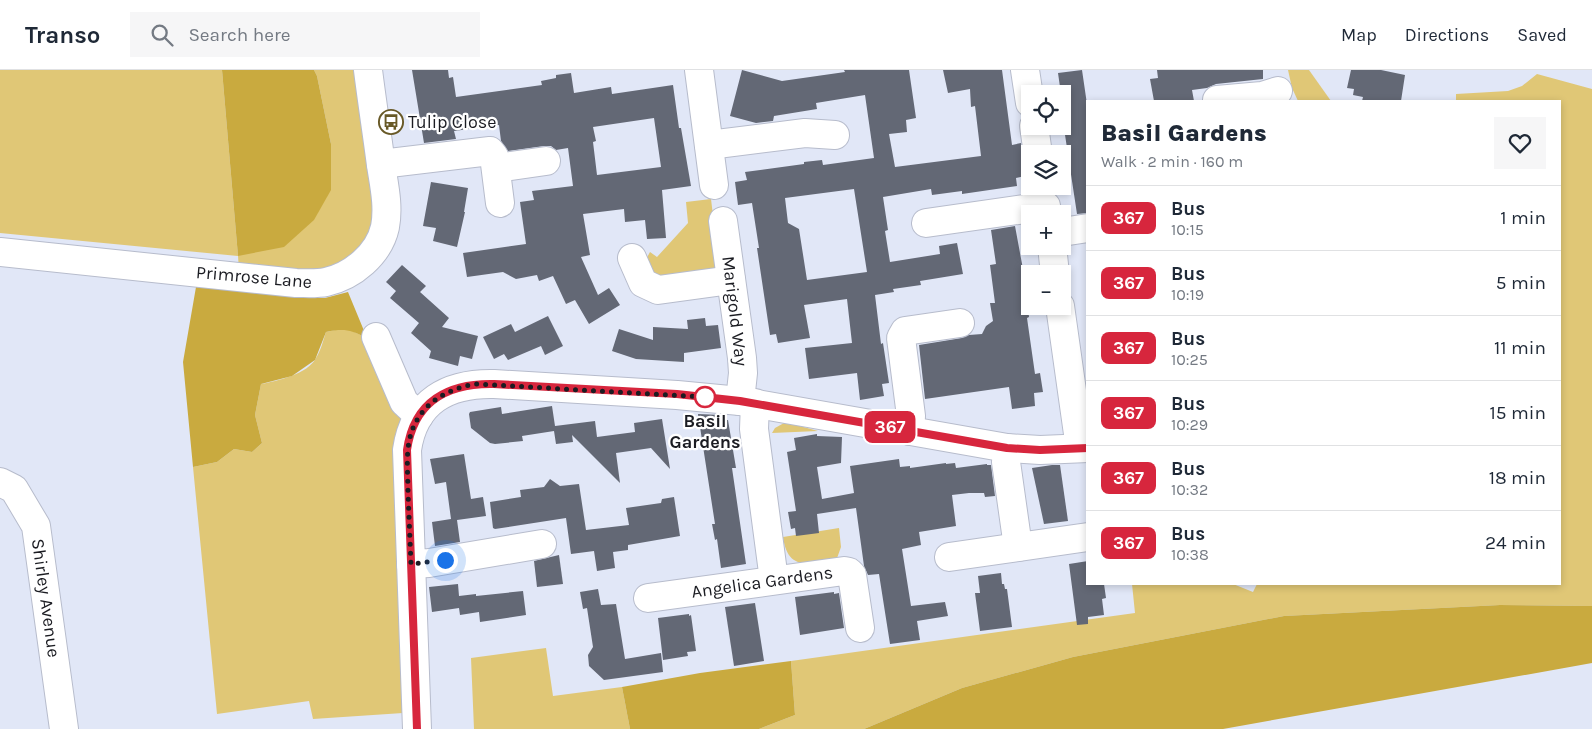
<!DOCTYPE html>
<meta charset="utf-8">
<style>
body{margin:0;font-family:Karla,sans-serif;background:#f6f6f7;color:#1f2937;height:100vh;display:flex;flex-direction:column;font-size:19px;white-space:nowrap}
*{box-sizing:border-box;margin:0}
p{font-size:16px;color:#747a83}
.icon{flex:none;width:28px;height:28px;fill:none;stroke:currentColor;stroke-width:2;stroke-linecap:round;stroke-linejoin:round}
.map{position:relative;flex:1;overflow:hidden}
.side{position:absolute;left:1086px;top:30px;width:475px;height:485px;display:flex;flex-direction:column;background:#fff;border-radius:0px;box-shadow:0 2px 8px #0003}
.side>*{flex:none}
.badge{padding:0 10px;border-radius:8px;font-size:18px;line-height:32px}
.buttons{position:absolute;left:1021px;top:15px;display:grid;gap:10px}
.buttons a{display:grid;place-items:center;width:50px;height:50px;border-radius:0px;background:#fff;box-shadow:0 2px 8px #0003;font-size:25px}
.you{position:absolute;width:25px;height:25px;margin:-12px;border:4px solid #fff;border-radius:50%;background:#1a73e8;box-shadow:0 0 0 8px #1a73e833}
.map>.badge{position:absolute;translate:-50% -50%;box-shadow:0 0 0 2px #fff}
.round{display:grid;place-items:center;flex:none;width:52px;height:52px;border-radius:0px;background:#f6f6f7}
.head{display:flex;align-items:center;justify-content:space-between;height:85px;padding:0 15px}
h1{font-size:24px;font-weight:800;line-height:38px}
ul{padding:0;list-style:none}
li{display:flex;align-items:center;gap:15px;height:65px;padding:0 15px;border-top:1px solid #e0e1e3}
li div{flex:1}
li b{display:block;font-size:19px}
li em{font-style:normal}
li .badge{min-width:55px;font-weight:700;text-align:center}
header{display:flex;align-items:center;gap:30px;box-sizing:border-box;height:70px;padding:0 25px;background:#fff;border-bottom:1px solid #e0e1e3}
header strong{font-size:24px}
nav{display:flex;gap:28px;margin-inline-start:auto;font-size:18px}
.search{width:350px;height:45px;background:#f6f6f7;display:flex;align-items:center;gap:12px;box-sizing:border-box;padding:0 18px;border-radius:0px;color:#747a83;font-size:19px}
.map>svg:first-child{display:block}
</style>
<header>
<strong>Transo</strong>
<div class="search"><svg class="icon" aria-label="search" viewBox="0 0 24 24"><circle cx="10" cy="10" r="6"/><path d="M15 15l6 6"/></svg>Search here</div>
<nav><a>Map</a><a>Directions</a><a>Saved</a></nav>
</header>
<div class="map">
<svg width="1592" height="659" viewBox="0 0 1592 659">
<rect width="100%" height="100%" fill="#e1e7f7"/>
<g fill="#e0c776">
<polygon points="0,0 222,0 238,186 331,74 317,6 314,0 356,0 374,135 373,158 363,179 332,201 239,200 238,186 0,163"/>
<polygon points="1288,0 1309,0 1331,31 1298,31 1292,18"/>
<polygon points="1537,4 1592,19 1592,536 1500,535 1284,546 1073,587 962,618 864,659 759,659 795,645 791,591 1135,543 1132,514 1233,514 1253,522 1257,514 1560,514 1560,31 1456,31 1456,24 1508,21 1522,16"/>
<polygon points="711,129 718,187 714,200 660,213 644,193 650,182 657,187 688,153 686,132"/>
<path d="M340 259 350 260 367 268 402 346 396 373 403 643 313 649 309 631 217 644 193 397 217 392 234 379 252 382 262 373 255 345 261 314C277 311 308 304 316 288 321 280 323 271 326 262Z"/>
<polygon points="784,353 789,353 818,361 772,363 775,358"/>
<path d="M839 458 841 477 836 491C809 493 788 502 783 467Z"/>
<polygon points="546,578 553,626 622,617 630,659 474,659 471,588"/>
</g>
<g fill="#c9aa3f">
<polygon points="222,0 314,0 317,6 331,74 331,120 314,150 284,177 238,186"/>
<path d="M196 217 309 228H325L348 222 367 268C350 260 345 258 326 262L315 290 292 306 261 314 255 345 262 373 252 382 234 379 217 392 193 397 183 292Z"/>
<polygon points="1500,535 1592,536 1592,593 1223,659 864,659 962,618 1073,587 1284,546"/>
<polygon points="791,591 795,645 759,659 630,659 622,617 700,603"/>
</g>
<g fill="#636875" fill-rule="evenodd">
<path d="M412 0H448L449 8 453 7 456 27 542 15 541 11 556 8V5L571 3 574 23 611 17 612 24 673 15 679 58H681L691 116 662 120 666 168 647 169 645 150 625 152 624 139 583 144 590 185 581 187 598 225 609 218 620 235 589 254 575 230 566 234 553 206 539 211 537 205 516 209 503 202 467 207 463 183 526 174 520 132 534 130 532 121 573 116 568 78 556 80 551 76H544L508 81 501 71 499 55 454 61 456 69 424 73ZM654 48 661 97 597 105 593 72 596 71 593 57Z"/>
<path d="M742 0 782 11 845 2 844 0H909L916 48 906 50 907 62 889 64 895 97 981 86 975 36 971 37 970 19 948 23 943 0H1002L1012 75 1021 73 1025 106 1016 108 1017 116 962 124V121L932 125 931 119 883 127 888 160 885 161 890 192 940 184 939 176 957 173 963 204 920 211 921 215 893 219 894 222 875 225 881 274 883 273 889 313 882 314 884 326 860 330 857 303 809 309 805 278 852 273 847 229 804 235 810 268 778 273 776 264 770 265 757 178H759L752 133 738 135 735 112 747 110 745 102 804 94V92L822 90 823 95 874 88 865 25 816 33 817 39 774 46 773 51 756 53 730 46ZM854 119 867 202 807 210 799 159 788 153 785 128Z"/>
<polygon points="1082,0 1088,41 1088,143 1077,144 1062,45 1062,24 1061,24 1058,3"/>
<polygon points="1157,0 1263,0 1263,9 1216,14 1207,18 1192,20 1194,31 1154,31 1150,9 1158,8"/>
<polygon points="1351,0 1381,0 1405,5 1401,31 1362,31 1363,27 1353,25 1354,19 1347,18"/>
<polygon points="431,112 468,118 464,142 465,142 457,177 433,171 436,158 423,156"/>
<polygon points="1015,156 1025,210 1029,247 1027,248 1035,304 1040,303 1043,322 1034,323 1035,336 1012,339 1009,317 925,329 919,275 962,268 969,265 982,264 986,256 993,251 990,233 995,233 990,195 996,194 991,160"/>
<polygon points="402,195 426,216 420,222 449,248 442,257 478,266 472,289 460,286 458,296 429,288 431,281 411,263 419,253 390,228 396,221 386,212"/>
<polygon points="548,246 563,276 545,285 541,276 508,290 504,284 494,289 483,267 511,254 515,262"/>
<polygon points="705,248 706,256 718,255 721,278 684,283 684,292 636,289 612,281 619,259 653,270 653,257 688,259 687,250"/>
<polygon points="552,336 555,356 595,351 597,367 635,362 634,353 662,349 670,399 651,378 616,383 620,413 572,365 573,372 556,374 554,361 522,366 523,371 495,374 490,373 471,358 469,344 470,342 501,337 502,344"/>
<polygon points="698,344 721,345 721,350 728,350 736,398 732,398 746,494 721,498 717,469 715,470 712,454 715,454"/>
<polygon points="817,364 817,366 842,367 841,393 817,397 822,429 854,423 850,396 899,389 900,397 910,396 910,398 946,393 946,394 955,393 956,398 987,394 987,395 991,395 995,426 985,427 984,423 969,423 952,425 956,456 919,462 921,475 902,479 911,536 945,532 948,546 917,551 920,570 890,574 879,504 868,505 864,496 856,438 817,444 819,463 796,466 795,458 791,459 788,442 796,441 787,382 796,380 794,368"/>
<polygon points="464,384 471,429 483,427 486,446 457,450 460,472 435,476 432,452 451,449 446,412 435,414 430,389"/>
<polygon points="1052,395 1060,395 1068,451 1044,454 1032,398"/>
<polygon points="550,409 560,416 579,414 586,460 629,455 626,438 661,433 662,429 674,427 680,466 628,475 628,480 613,482 615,498 597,501 594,481 571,484 566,448 495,459 493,458 490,432 521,427 520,420 544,417"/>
<polygon points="559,485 563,514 537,517 534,491"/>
<polygon points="1088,491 1088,514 1104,514 1106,528 1102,529 1104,545 1088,547 1088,554 1077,555 1069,494"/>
<polygon points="1001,503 1002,514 1004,514 1005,519 1007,519 1012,557 980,561 975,523 980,523 978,506"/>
<polygon points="458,514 459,526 476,524 476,526 523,521 526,545 480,552 479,542 460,545 459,538 432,542 429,517"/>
<polygon points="598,519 601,535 616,534 625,589 661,583 663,602 604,610 589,596 588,585 593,577 587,538 583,539 580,522"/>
<polygon points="834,522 834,524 839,523 844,558 800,565 795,527"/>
<polygon points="755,533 764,591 734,596 725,537"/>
<polygon points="689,544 689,546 691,545 696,581 687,582 688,586 663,590 658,548"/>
</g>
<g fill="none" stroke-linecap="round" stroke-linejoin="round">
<defs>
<g id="minor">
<polyline points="699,0 714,115"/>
<polyline points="1025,0 1030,33"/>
<polyline points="1217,30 1262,26 1278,21"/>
<polyline points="1034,56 1038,84"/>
<polyline points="709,75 805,63 835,65"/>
<polyline points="381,94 490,81 494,86 500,133"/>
<polyline points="496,98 546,91"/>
<polyline points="723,151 742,288 743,303 740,331"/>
<polyline points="926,153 1046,136"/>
<polyline points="1062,162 1088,158"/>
<polyline points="1052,176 1055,204"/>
<path d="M0 182 296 213C306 213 316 214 326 212 353 206 379 184 385 157 389 136 384 115 381 95 377 64 372 32 368 0"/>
<polyline points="632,188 643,213 658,220 731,210"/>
<polyline points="1060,236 1080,378"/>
<polyline points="376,267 404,332 419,346"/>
<polyline points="755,333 754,359 774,510"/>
<polyline points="910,361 911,346 901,268 905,261 960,253"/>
<polyline points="1007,378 1006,392 1018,477"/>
<polyline points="0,412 14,419 36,456 64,659"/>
<polyline points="949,487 1088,467"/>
<polyline points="411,494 429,493 542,474"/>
<polyline points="648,528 844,501 849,502 852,505 860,558"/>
<path d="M417 659 407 380C414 331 448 313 494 314L677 325 740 331 1007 378 1040 380 1088 378"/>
</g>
</defs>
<use href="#minor" stroke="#b7bccc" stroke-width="30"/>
<use href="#minor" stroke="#fff" stroke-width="28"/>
</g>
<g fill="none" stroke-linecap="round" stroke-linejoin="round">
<defs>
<path id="line" d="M417 659 407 380C414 331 448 313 494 314L677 324 740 331 1007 378 1040 380 1088 378"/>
</defs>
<use href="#line" stroke="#fff" stroke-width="11"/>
<use href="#line" stroke="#d7263d" stroke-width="8"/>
<path stroke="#1b1c22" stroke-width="5" stroke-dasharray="0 9" d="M445 490 411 494C410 470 409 446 408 422 408 405 406 388 409 372 415 338 443 319 476 314L705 327"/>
</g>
<defs>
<symbol id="bus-ring" viewBox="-11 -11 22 22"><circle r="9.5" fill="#fff" stroke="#685927" stroke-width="1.5"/><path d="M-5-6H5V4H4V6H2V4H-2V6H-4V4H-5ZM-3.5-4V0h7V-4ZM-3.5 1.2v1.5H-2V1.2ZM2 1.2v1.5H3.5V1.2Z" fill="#685927"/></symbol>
</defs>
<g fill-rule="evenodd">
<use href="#bus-ring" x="377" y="38" width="28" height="28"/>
</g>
<circle fill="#fff" stroke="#d7263d" stroke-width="2.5" cx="705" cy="327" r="10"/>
<g text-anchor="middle" stroke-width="4.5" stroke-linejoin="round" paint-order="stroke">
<g font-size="18" fill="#1b1c22" stroke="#fff" text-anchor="start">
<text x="408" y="58">Tulip Close</text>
</g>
<g font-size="18" fill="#1b1c22" stroke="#fff">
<text transform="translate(254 207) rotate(5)" y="6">Primrose Lane</text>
<text transform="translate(735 241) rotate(83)" y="6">Marigold Way</text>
<text transform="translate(762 512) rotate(-8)" y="6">Angelica Gardens</text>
<text transform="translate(46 528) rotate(82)" y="6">Shirley Avenue</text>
</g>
<g font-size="18" font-weight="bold" fill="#1b1c22" stroke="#fff">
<text x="705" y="357">Basil<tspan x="705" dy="21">Gardens</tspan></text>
</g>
</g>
</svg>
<div class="buttons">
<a><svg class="icon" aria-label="locate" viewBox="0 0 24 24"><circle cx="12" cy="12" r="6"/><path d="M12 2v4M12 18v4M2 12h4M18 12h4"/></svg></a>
<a><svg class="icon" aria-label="layers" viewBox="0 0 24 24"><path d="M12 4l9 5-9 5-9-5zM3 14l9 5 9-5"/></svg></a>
<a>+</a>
<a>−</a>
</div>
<div class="you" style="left:445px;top:490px"></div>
<b class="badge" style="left:890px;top:357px;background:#d7263d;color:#fff">367</b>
<section class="side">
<div class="head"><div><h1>Basil Gardens</h1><p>Walk · 2 min · 160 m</p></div><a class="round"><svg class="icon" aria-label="heart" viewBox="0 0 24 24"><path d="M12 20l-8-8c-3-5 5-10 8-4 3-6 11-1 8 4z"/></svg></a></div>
<ul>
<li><span class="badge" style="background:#d7263d;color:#fff">367</span><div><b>Bus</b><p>10:15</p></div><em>1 min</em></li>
<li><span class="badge" style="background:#d7263d;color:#fff">367</span><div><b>Bus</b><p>10:19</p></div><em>5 min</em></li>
<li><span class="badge" style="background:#d7263d;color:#fff">367</span><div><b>Bus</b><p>10:25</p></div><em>11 min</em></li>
<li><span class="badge" style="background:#d7263d;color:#fff">367</span><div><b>Bus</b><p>10:29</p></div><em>15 min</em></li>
<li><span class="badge" style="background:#d7263d;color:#fff">367</span><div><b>Bus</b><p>10:32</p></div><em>18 min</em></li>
<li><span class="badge" style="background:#d7263d;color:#fff">367</span><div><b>Bus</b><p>10:38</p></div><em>24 min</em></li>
</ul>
</section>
</div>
